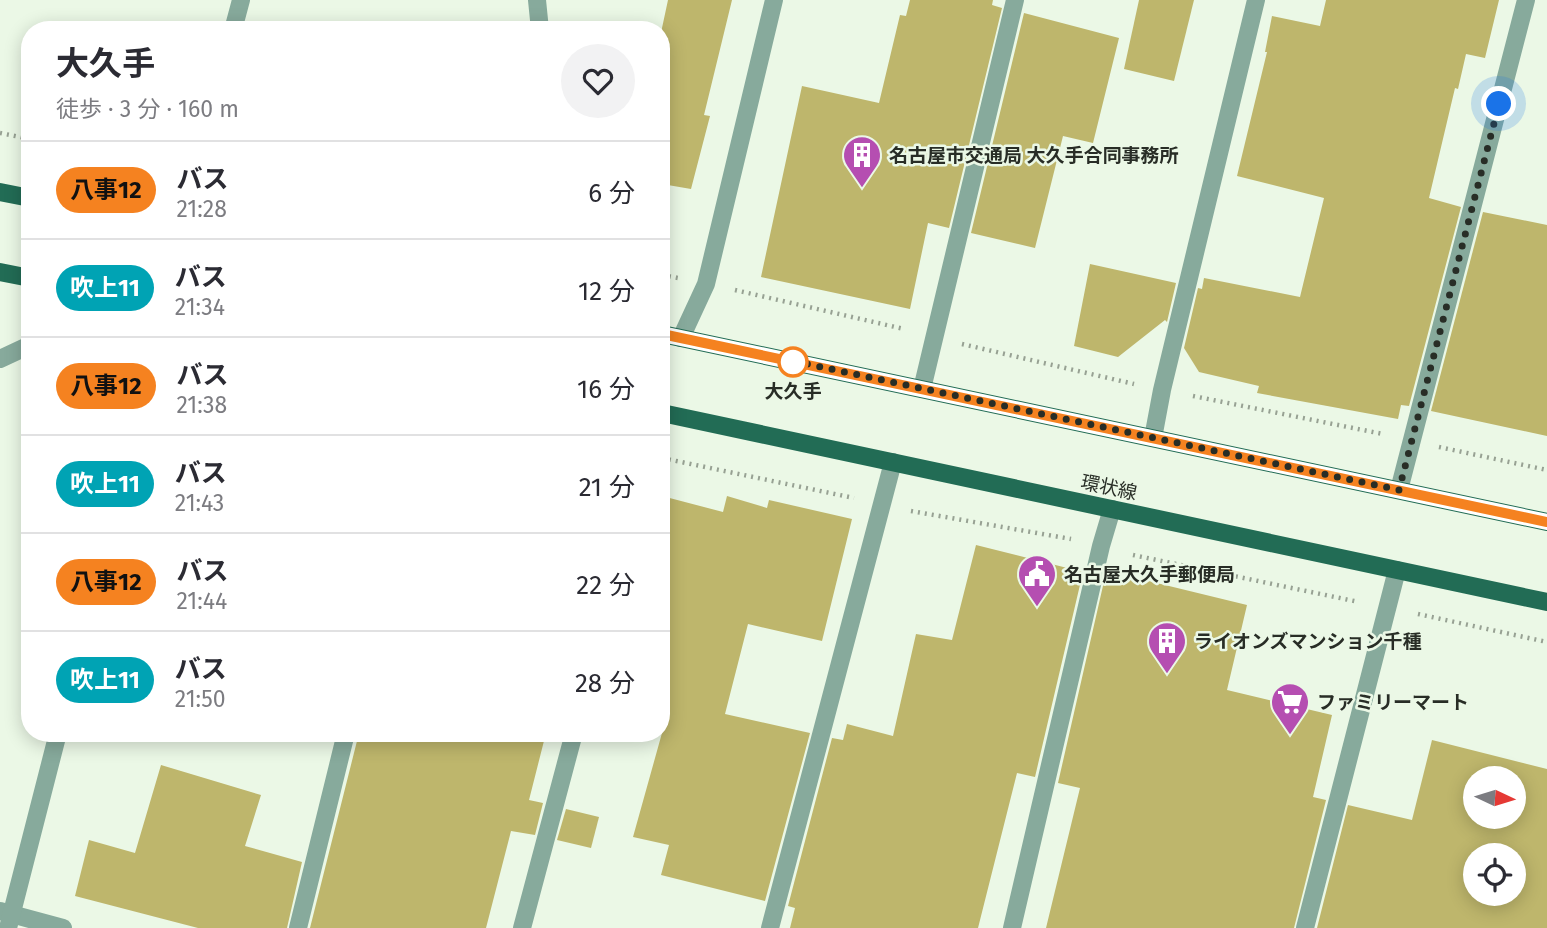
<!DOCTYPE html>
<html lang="ja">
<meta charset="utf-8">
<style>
body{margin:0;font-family:"Fira Sans","Noto Sans JP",sans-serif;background:#f2f2f3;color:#2b2b33;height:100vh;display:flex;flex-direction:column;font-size:26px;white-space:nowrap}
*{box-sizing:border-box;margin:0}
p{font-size:23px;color:#7c7c81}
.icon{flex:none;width:38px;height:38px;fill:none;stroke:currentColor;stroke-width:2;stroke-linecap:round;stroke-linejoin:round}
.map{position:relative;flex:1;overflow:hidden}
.sheet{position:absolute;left:21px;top:21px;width:649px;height:721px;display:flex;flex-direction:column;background:#fff;border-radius:28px;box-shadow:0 4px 18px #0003}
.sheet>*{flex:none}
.badge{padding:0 14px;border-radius:23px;font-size:24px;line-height:46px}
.needle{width:46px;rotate:94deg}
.controls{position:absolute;left:1463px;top:766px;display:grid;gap:14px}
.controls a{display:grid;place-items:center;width:63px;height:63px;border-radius:50%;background:#fff;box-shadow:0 4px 18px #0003;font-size:35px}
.you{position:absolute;width:35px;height:35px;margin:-18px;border:5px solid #fff;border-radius:50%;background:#1a73e8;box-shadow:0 0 0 10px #1a73e833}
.map>.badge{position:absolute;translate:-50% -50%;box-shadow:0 0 0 4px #fff}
.round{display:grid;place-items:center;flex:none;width:74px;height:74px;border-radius:37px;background:#f2f2f3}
.summary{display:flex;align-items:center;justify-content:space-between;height:119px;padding:0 35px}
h1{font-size:33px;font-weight:700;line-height:52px}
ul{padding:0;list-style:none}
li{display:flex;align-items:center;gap:21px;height:98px;padding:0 35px;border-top:2px solid #e1e1e2}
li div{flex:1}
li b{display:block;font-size:26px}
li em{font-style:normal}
li .badge{min-width:77px;font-weight:700;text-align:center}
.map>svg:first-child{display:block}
</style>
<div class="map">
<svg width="1547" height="928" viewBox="0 0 1547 928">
<rect width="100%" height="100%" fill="#ebf8e6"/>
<g fill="#beb66c" fill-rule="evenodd">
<polygon points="668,0 732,0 704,115 710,116 691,189 662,184 662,28"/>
<polygon points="910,0 993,0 992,5 1002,8 949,228 928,223 910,309 761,277 802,86 879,103 900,15 906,16"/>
<polygon points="1139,0 1194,0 1174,81 1124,69"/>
<polygon points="1326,0 1499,0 1485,58 1466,54 1458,89 1455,88 1429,198 1461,207 1409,406 1401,405 1398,419 1257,393 1259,386 1199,372 1184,348 1198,288 1202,289 1204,278 1300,297 1324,198 1237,176 1267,52 1265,52 1272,16 1320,26"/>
<polygon points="1024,13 1119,38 1093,143 1063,136 1035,248 971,233"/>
<polygon points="1483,212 1547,225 1547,436 1431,411"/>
<polygon points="1090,264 1176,283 1167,322 1165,320 1118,357 1074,346"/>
<polygon points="662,496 723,512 727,496 767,508 769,500 852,519 822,641 748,624 725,714 810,733 765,901 661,875 669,845 633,837 662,733"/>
<polygon points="976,545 1083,572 1035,777 1017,773 978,928 790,928 795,908 788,906 832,738 843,740 847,724 893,736 916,634 952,640"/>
<polygon points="1128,576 1247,605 1227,690 1332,715 1313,797 1326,800 1294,928 1046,928 1080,788 1058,783 1105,577 1127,582"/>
<polygon points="359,733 546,733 529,800 543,803 535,835 511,831 486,928 310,928"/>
<path d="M1432 740 1547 769V928H1317L1348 805 1412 820ZM1475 779H1514V817H1475ZM1475 856H1514V894H1475Z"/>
<polygon points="161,765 261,795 245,846 302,862 287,928 198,928 75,896 89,840 135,853"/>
<polygon points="566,809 599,817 591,848 557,840"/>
</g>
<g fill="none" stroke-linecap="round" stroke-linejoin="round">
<g stroke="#97a193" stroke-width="4.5" stroke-dasharray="2 5" stroke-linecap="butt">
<polyline points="0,133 30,139"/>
<polyline points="662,275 678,278"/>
<polyline points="735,290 904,329"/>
<polyline points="962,344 1134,384"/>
<polyline points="1193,396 1383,434"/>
<polyline points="1439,447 1547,470"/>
<polyline points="662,458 854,498"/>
<polyline points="911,511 1071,539"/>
<polyline points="1133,555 1359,602"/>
<polyline points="1418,614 1547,642"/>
</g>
<g stroke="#87aa9c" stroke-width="18">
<polyline points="537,0 540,30"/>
<polyline points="233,30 241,0"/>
<polyline points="681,338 706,284 774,0"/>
<polyline points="0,359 30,345"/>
<polyline points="922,389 1015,0"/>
<polyline points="1153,438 1162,390 1256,0"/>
<polyline points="1399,490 1526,0"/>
<polyline points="0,911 63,928"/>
<polyline points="8,928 58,733"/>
<polyline points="298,928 346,733"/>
<polyline points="522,928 574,733"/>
<polyline points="770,928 893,462"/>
<polyline points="1012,928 1101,546 1112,509"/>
<polyline points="1305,928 1397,570"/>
</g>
<g stroke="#226c55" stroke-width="18">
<polyline points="0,192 30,198"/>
<polyline points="0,272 30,278"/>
<polyline points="662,334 1547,522"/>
<polyline points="662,413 1547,602"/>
</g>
</g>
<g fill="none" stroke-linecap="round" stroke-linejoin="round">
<defs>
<polyline id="line" points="662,334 1547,522"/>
</defs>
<use href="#line" stroke="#fff" stroke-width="16"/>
<use href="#line" stroke="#f58220" stroke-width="10"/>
<polyline stroke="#282d26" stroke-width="7" stroke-dasharray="0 12.6" points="793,362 788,360 1399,490 1499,104"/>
</g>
<defs>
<symbol id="building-pin" viewBox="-11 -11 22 30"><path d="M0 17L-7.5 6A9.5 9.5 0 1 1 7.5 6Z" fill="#b54eb1" stroke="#ebf8e6"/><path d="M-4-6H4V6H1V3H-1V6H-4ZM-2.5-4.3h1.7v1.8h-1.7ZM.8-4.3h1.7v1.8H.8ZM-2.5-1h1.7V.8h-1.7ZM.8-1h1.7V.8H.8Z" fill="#fff"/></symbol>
<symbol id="civic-pin" viewBox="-11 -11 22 30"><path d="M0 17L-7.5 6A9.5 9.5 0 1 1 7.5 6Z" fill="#b54eb1" stroke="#ebf8e6"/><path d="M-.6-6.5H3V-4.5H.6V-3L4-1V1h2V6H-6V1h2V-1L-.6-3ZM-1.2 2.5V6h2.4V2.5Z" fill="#fff"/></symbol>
<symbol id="supermarket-pin" viewBox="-11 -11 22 30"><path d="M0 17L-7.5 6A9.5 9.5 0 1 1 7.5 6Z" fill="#b54eb1" stroke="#ebf8e6"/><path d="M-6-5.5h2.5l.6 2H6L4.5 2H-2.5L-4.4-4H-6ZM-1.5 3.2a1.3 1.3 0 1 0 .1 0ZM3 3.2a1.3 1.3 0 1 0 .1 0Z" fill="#fff"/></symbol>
</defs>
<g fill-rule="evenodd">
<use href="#building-pin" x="840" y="133" width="44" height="60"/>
<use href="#civic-pin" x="1015" y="552" width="44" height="60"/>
<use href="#building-pin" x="1145" y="619" width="44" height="60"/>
<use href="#supermarket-pin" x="1268" y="680" width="44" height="60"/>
</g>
<circle fill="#fff" stroke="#f58220" stroke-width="3.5" cx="793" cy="362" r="14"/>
<g text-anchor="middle" stroke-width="5" stroke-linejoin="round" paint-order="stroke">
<g font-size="19" font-weight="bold" fill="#282d26" stroke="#ebf8e6" text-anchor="start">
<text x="889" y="162">名古屋市交通局 大久手合同事務所</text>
<text x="1064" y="581">名古屋大久手郵便局</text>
<text x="1194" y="648">ライオンズマンション千種</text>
<text x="1317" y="709">ファミリーマート</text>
</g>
<g font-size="19" font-weight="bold" fill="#282d26" stroke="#ebf8e6">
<text x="793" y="398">大久手</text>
</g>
<g font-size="19" fill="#282d26" stroke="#ebf8e6">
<text transform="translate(1109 487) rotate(12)" y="7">環状線</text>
</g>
</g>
</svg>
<div class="controls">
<a><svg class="needle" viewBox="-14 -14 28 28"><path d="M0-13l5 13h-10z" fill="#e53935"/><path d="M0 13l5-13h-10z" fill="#7c7c81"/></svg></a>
<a><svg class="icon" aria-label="locate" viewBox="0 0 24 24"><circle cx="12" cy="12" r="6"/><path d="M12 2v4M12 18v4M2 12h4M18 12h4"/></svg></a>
</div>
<div class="you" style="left:1499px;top:104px"></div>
<section class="sheet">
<div class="summary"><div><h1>大久手</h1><p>徒歩 · 3 分 · 160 m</p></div><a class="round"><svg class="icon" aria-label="heart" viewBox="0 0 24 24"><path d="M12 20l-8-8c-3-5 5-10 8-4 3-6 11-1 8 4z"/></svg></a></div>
<ul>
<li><span class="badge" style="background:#f58220;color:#111">八事12</span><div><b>バス</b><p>21:28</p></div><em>6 分</em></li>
<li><span class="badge" style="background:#00a3b4;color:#fff">吹上11</span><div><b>バス</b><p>21:34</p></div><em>12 分</em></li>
<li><span class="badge" style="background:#f58220;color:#111">八事12</span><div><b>バス</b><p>21:38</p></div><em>16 分</em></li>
<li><span class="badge" style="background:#00a3b4;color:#fff">吹上11</span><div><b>バス</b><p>21:43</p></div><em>21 分</em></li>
<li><span class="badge" style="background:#f58220;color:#111">八事12</span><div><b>バス</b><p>21:44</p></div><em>22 分</em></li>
<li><span class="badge" style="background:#00a3b4;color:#fff">吹上11</span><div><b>バス</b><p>21:50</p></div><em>28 分</em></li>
</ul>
</section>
</div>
